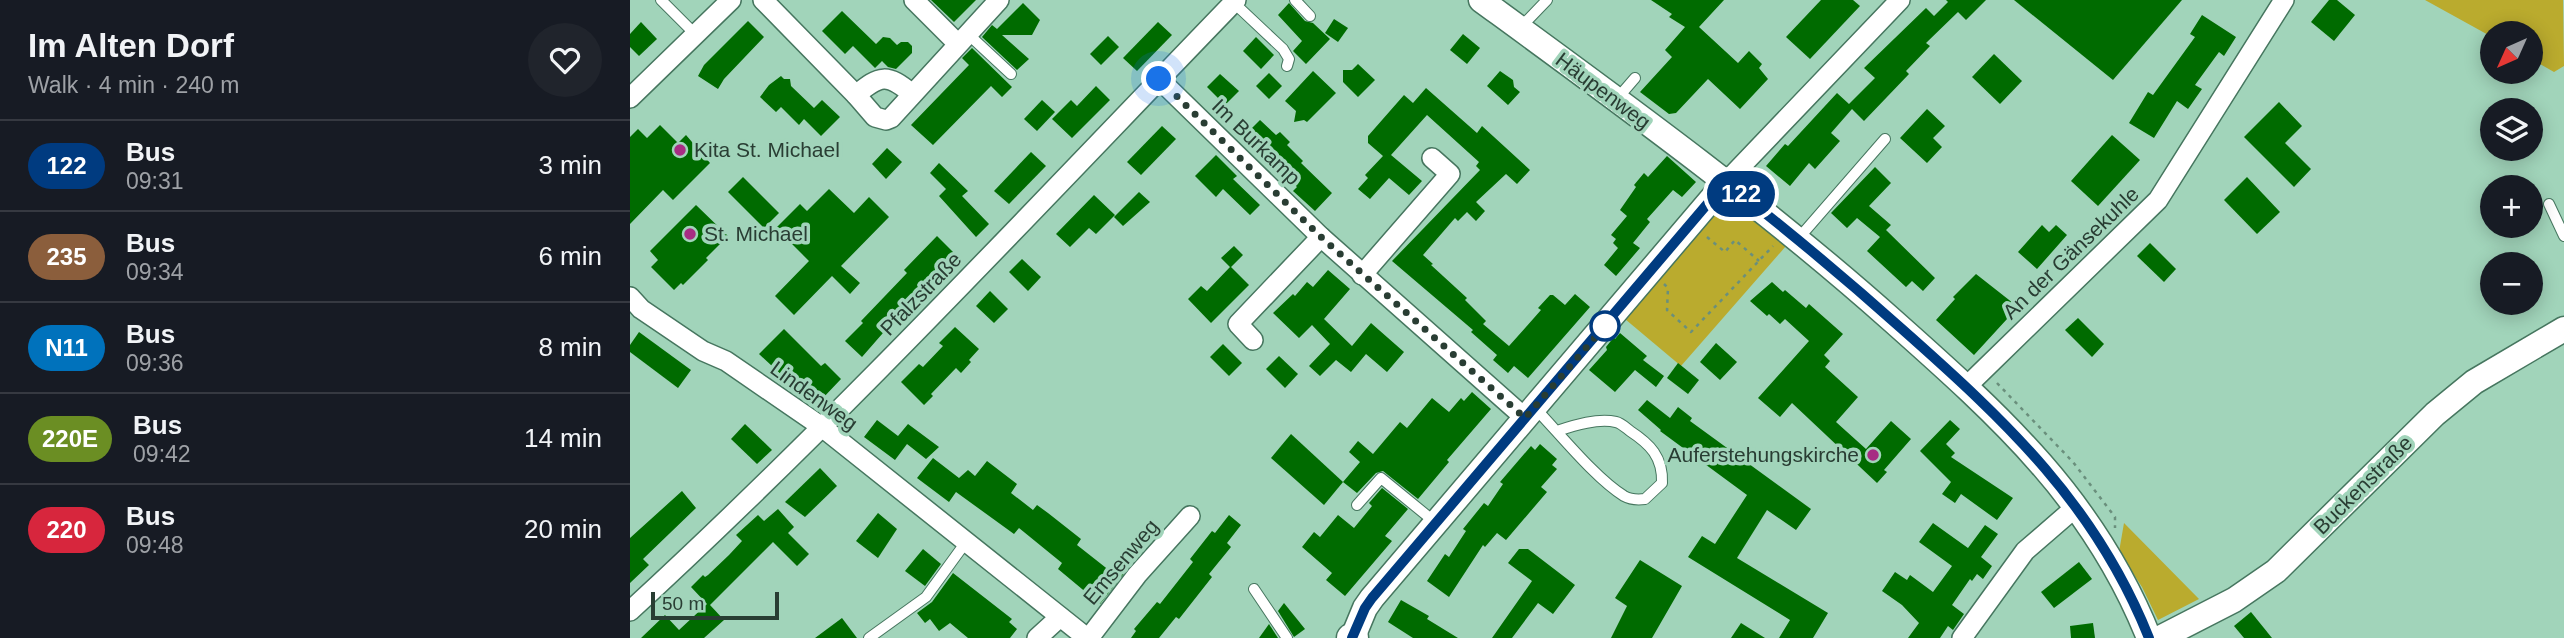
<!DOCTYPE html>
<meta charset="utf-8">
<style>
body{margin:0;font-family:Arial,sans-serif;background:#20242c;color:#f1f3f6;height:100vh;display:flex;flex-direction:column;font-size:26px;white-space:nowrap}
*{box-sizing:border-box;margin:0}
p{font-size:23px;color:#9ea1a6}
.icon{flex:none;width:38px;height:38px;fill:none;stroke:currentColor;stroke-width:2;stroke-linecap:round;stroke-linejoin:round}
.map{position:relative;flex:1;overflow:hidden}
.sheet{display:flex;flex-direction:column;background:#171b24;width:630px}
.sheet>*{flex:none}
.badge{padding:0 14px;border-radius:23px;font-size:24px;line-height:46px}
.needle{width:46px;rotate:225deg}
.fabs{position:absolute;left:1850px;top:21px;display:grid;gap:14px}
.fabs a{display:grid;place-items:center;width:63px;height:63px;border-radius:50%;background:#171b24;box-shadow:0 4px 18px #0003;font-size:35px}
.scale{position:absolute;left:21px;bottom:18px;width:128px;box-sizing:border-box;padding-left:7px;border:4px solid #293d33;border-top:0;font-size:19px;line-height:24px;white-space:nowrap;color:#293d33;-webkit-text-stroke:5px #a1d4ba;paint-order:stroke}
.you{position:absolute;width:35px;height:35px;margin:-18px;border:5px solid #fff;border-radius:50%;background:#1a73e8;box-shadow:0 0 0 10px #1a73e833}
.map>.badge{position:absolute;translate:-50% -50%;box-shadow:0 0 0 4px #fff}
.round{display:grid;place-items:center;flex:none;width:74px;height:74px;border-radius:37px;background:#20242c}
.overview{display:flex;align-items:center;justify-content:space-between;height:119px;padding:0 28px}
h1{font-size:33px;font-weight:700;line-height:52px}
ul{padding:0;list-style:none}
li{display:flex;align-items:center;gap:21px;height:91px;padding:0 28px;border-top:2px solid #363941}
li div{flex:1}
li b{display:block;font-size:26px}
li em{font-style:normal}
li .badge{min-width:77px;font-weight:700;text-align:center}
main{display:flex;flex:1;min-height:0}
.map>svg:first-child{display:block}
</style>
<main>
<section class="sheet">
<div class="overview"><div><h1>Im Alten Dorf</h1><p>Walk · 4 min · 240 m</p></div><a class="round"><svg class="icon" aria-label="heart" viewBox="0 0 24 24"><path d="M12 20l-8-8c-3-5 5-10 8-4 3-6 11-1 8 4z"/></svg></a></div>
<ul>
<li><span class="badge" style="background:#003b80;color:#fff">122</span><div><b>Bus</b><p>09:31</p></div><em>3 min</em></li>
<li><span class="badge" style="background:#8b5e3c;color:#fff">235</span><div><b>Bus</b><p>09:34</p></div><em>6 min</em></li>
<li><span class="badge" style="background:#0072bc;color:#fff">N11</span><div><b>Bus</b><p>09:36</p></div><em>8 min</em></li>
<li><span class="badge" style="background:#6b8e23;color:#fff">220E</span><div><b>Bus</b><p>09:42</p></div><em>14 min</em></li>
<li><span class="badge" style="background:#d7263d;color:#fff">220</span><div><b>Bus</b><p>09:48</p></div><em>20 min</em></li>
</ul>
</section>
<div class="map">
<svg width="1934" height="638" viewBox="0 0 1934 638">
<rect width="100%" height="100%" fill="#a1d4ba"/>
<g fill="#baab2e">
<polygon points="1795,0 1933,0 1934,66 1924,72 1901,59 1900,33 1862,33 1862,37"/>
<polygon points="1098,199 1156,246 1051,366 995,319"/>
<polygon points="1494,523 1569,599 1528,620 1512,587 1489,552"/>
</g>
<g fill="#006b00">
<polygon points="301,0 346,0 324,22"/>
<polygon points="1021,0 1094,0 1069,27 1108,63 1119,51 1132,64 1129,68 1138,79 1110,109 1078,79 1046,113 1039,114 1010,92 1042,57 1035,50 1055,27 1039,17 1042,14"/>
<polygon points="1191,0 1223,0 1230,6 1180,59 1156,37"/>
<polygon points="1316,0 1356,0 1336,20 1328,12 1296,43 1300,46 1276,71 1279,74 1234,121 1222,109 1201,133 1210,141 1185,169 1179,163 1160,186 1136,166 1155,144 1158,146 1207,93 1219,104 1245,78 1234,68 1296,8 1304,16 1318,2"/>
<polygon points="1384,0 1552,0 1483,80"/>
<polygon points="1699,0 1707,0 1725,15 1704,41 1681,22"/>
<polygon points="393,3 410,20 402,35 372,35 399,59 387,70 352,37 362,25 367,29"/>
<polygon points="659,3 675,21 683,23 700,39 676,64 663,51 672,41 648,15"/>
<polygon points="212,11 246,44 253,37 260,38 267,45 271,42 278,42 282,46 282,53 266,69 258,67 252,61 245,68 223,46 215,54 192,31"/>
<polygon points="1572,15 1606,37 1594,56 1589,52 1565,85 1572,89 1558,109 1547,101 1524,138 1499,123 1518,92 1523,95 1565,37 1560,34"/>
<polygon points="704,19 718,28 708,42 695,33"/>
<polygon points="118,21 134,37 94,79 88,89 68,76 74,65"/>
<polygon points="11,22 27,39 9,56 0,47 0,34"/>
<polygon points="528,22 542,35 507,71 493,58"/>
<polygon points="833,34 850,48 837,64 820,50"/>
<polygon points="478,36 489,47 471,65 460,54"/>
<polygon points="626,37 644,55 631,69 613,51"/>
<polygon points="342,48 382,87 372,97 361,86 303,145 281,125 339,65 332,58"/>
<polygon points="1364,54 1392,81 1370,104 1342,77"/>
<polygon points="728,64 745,80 728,97 713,82 713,70 722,70"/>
<polygon points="683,71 706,93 677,122 674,120 664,122 666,111 655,101"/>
<polygon points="870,71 883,80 884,87 890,92 878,105 857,86"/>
<polygon points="639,73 652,86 639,99 626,86"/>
<polygon points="590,74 609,91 595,105 577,87"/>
<polygon points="151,76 154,79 160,79 161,86 184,108 192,100 210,117 191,136 174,119 169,125 151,107 146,112 130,97 139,85"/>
<polygon points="466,86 480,100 442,138 422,119 441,100 447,106"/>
<polygon points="796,88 847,133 852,126 900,170 887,184 876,174 846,202 855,211 846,221 837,212 828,221 825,218 793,255 803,264 801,265 837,298 835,300 856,321 853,324 879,346 911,310 908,308 920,295 923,295 935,305 945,294 960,307 898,378 884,366 878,373 863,360 867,355 841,332 843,330 762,261 850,170 846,166 849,162 797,115 761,155 792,181 779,195 759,178 740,199 728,189 738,178 735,175 753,156 738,143 738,136 774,95 783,103"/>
<polygon points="412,100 425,112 407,131 394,119"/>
<polygon points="1649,102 1672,126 1655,143 1681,169 1664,187 1614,137"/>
<polygon points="1297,109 1315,126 1303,138 1312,147 1297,163 1270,138"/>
<polygon points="630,120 646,135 650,132 660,142 657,145 673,161 671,163 702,193 685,211 663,191 667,187 614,136"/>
<polygon points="30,125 48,143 56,135 80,163 43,200 33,190 0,224 0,137 8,129 17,138"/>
<polygon points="532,126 546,139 511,175 497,162"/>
<polygon points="1482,135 1510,160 1468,206 1441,181"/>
<polygon points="257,148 272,162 256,179 242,164"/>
<polygon points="401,152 416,166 379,204 364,191"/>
<polygon points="586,155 607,176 603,179 630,205 620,215 593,189 586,197 565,176"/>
<polygon points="1037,156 1066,182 1052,197 1043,190 1017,219 1020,222 1003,243 1010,248 986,276 974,265 988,248 983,243 986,239 981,235 997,216 990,210 1006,187 1004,185 1014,173 1018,177"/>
<polygon points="309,163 338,191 332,196 359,224 346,237 309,196 316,189 300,173"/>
<polygon points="1245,167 1261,183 1239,206 1261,225 1256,230 1305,278 1293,291 1282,281 1276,287 1237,251 1250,237 1227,218 1217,228 1201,213"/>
<polygon points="113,177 149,213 134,228 98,192"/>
<polygon points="1617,177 1650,212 1627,234 1594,200"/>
<polygon points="199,189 224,213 239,197 259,217 211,266 230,283 220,294 202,276 164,315 145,296 179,261 146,228 170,204 177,211"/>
<polygon points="509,192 520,202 493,226 484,217"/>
<polygon points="464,195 485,215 466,234 459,228 440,247 426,234"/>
<polygon points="66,205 98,236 76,258 78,260 53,285 51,283 44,290 21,267 28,260 20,251"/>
<polygon points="1412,225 1419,232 1426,225 1437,235 1407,269 1388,252"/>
<polygon points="307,236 326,255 280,302 232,357 215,341 233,323 231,321 277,273 274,270"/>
<polygon points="1520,243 1546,269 1534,282 1507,256"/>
<polygon points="604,246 613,255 601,267 619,285 581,323 558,299 571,286 577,291 600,267 591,258"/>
<polygon points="392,259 411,277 398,291 379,272"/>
<polygon points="698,270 720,289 694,319 722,346 741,323 774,352 757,372 736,354 721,372 706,360 690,376 679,366 700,344 682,325 669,338 643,313 663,294 665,296 677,282 683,287"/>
<polygon points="1346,274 1388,307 1344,355 1306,320 1325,299 1323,297"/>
<polygon points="1142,282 1153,292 1155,290 1176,308 1179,304 1213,334 1194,355 1200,361 1195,367 1228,397 1206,422 1236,449 1261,421 1281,439 1254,470 1257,472 1247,483 1162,403 1150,417 1128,398 1179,341 1155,319 1150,324 1139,314 1137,316 1120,301"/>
<polygon points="360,291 378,309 364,323 346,306"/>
<polygon points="1448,318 1474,344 1462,357 1435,330"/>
<polygon points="325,327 349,349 339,360 341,362 331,373 326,368 301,394 303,396 294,405 271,382 289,364 293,367 313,346 309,343"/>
<polygon points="154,329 191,366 195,363 211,379 192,399 176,383 169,391 129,354"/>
<polygon points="9,332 61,370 48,388 0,352 0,345"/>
<polygon points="990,333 1017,356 1013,360 1034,376 1026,387 1005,370 985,392 959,370 977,350 976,347 984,337 985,339"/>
<polygon points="1086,343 1107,362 1090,380 1070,362"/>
<polygon points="593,344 612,363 599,376 580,357"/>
<polygon points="649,356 668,374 655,388 636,369"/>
<polygon points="1048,363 1069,380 1058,394 1037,378"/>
<polygon points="842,392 861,409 817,460 819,462 788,499 753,471 746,473 727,493 713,482 730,462 719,452 728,441 743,454 770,422 777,428 802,398 819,412 831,398 834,401"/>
<polygon points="1017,400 1040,418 1048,407 1062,418 1060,421 1181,509 1166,530 1137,510 1107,558 1198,613 1183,638 1149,638 1160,620 1058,557 1072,536 1085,544 1117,495 1030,431 1031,430 1008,410"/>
<polygon points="247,420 268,436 278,424 309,447 296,459 277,444 265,460 234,437"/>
<polygon points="1320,420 1330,429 1316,444 1325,453 1321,457 1383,498 1367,520 1331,494 1325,503 1312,494 1321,482 1290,451"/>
<polygon points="115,424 142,450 127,464 101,439"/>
<polygon points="661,434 713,482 694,505 641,458"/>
<polygon points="910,444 927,459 922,465 927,469 911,487 917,492 876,540 867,533 855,547 853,545 819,597 797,581 815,554 819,557 836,531 833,529 854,503 858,506 873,484 870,482 901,446 905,450"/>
<polygon points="303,458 329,478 338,470 345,476 357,461 387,484 381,493 403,510 407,505 418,513 451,539 447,545 480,571 497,549 507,557 470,604 428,569 432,563 389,528 384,534 326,492 319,502 287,478"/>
<polygon points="190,468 207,486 175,517 155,502"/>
<polygon points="752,488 778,509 755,536 762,541 715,596 696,580 702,573 672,547 684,532 690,537 708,515 724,528 742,506 739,503"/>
<polygon points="52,491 66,508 13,559 19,565 0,583 0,538"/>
<polygon points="148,509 164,527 158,533 179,554 167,566 143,542 80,605 94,620 74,638 11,638 35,615 49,630 77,604 61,587 73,575 75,577 78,575 99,555 112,541 106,535 128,515 134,521"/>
<polygon points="248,513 267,529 248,558 226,541"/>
<polygon points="599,515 611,525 597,543 601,547 579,574 582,577 549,619 546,617 529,638 501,638 506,631 504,629 527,602 530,604 563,562 560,559 582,531 585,533"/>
<polygon points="1303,523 1338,548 1355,525 1368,534 1351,557 1362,566 1353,579 1347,574 1342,581 1340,579 1322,605 1334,614 1323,630 1318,626 1310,638 1278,638 1289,623 1272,605 1252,591 1265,572 1277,580 1280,575 1303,592 1322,566 1289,542"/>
<polygon points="293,549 311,564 295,586 275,571"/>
<polygon points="889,549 898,549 945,585 923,614 908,603 882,638 862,638 902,581 878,563"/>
<polygon points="1010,560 1052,586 1022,638 981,638 997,606 985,598"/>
<polygon points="1449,562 1462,579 1424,608 1411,592"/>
<polygon points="323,573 382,619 379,622 387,629 380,638 338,638 320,623 309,631 300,619 295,623 287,613 302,602"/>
<polygon points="771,600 799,616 797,619 828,638 783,638 758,622"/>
<polygon points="654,603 675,629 664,637 648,611"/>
<polygon points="1621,612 1642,638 1614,638 1604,626"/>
<polygon points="212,618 227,638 185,638"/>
<polygon points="1111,623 1135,638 1101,638"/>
<polygon points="1463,623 1465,638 1441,638 1440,626"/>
<polygon points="639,624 648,638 629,638"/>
</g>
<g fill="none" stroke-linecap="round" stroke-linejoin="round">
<defs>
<g id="service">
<polyline points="31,0 65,34"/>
<polyline points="665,0 680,16"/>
<polyline points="603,2 653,49 659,59 657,66"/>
<polyline points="890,28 917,0"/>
<polyline points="338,34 381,74"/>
<polyline points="986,100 1005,78"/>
<polyline points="1919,204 1934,236"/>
<polyline points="1168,239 1255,139"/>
<path d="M905 408C929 433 966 479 994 496 1001 500 1007 500 1015 499L1032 483C1033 457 1020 444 1000 431 996 428 991 423 986 422 968 418 945 425 927 431"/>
<polyline points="727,505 751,478 806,523"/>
<polyline points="624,589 657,638"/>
<polyline points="239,638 296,597 336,542"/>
</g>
<g id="minor">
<polyline points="133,0 226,95"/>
<polyline points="284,0 328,44"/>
<polyline points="529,79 691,237 895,418"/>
<path d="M282 94C257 73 250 75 226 95L245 117 256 120 261 118 369 0"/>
<polyline points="0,98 101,0"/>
<polyline points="1096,182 1270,0"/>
<polyline points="732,275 820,174 802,158"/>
<polyline points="0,297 11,309 73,351 96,361 192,427 457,638"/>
<polyline points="623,340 608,324 691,237"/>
<polyline points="1337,386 1528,200 1654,0"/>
<path d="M0 611C211 417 407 206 606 0"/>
<polyline points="407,638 430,617"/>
<polyline points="459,638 507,575 560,516"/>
<polyline points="1332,638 1395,551 1447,506"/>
</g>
<g id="tertiary">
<path d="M851 0C992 103 1133 205 1263 321 1371 417 1464 500 1519 638"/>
<polyline points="723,637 735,608 742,598 1096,182"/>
<polyline points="1530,638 1604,600 1646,571 1805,414 1844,382 1934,329"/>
</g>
<polyline id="secondary" points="721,638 724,638"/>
</defs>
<use href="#service" stroke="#46765f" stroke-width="12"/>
<use href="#minor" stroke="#46765f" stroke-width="22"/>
<use href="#tertiary" stroke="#46765f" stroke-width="27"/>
<use href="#secondary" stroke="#46765f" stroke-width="31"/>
<g stroke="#6a8f7c" stroke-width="2.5" stroke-dasharray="3.5 5" stroke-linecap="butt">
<polyline points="1077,237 1095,252 1105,240 1129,261"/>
<polyline points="1034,284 1038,288 1037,310 1061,332 1143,246"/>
<polyline points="1367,383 1443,462 1485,517 1485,528"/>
</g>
<use href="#service" stroke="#fff" stroke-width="10"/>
<use href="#minor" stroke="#fff" stroke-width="19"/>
<use href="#tertiary" stroke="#fff" stroke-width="24"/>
<use href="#secondary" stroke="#fff" stroke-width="28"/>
</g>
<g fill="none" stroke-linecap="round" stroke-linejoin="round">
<defs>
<path id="line" d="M722 638 735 608 742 598 1096 182C1156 229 1215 278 1272 329 1377 422 1466 505 1519 638"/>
</defs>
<use href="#line" stroke="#fff" stroke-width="16"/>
<use href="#line" stroke="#003b80" stroke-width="10"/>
<polyline stroke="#293d33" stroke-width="7" stroke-dasharray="0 12.6" points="529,79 691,237 895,418 975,326"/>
</g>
<g fill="#a72d83" stroke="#a1d4ba" stroke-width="2.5">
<circle cx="50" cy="150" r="7"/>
<circle cx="60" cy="234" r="7"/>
<circle cx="1243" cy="455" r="7"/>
</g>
<circle fill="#fff" stroke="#003b80" stroke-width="3.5" cx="975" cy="326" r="14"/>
<g text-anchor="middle" stroke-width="7" stroke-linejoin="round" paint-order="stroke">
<g font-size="21" fill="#293d33" stroke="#a1d4ba">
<text transform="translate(973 91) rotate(37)" y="7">Häupenweg</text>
<text transform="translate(626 142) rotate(44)" y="7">Im Burkamp</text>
<text transform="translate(1441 253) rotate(-44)" y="7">An der Gänsekuhle</text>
<text transform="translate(291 294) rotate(-46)" y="7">Pfalzstraße</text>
<text transform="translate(184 396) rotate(36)" y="7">Lindenweg</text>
<text transform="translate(1733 485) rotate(-45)" y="7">Buckenstraße</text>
<text transform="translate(491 562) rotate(-50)" y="7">Emsenweg</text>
</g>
<g font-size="21" fill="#293d33" stroke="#a1d4ba" text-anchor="start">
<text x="64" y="157">Kita St. Michael</text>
<text x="74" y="241">St. Michael</text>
<text x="1229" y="462" text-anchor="end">Auferstehungskirche</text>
</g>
</g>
</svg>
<div class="fabs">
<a><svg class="needle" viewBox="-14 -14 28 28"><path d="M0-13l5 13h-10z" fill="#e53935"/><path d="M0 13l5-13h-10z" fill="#9ea1a6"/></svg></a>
<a><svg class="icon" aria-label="layers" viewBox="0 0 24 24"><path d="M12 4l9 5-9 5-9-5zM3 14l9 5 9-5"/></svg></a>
<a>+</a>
<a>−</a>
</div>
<div class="scale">50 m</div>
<div class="you" style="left:529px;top:79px"></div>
<b class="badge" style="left:1111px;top:194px;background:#003b80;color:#fff">122</b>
</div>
</main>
